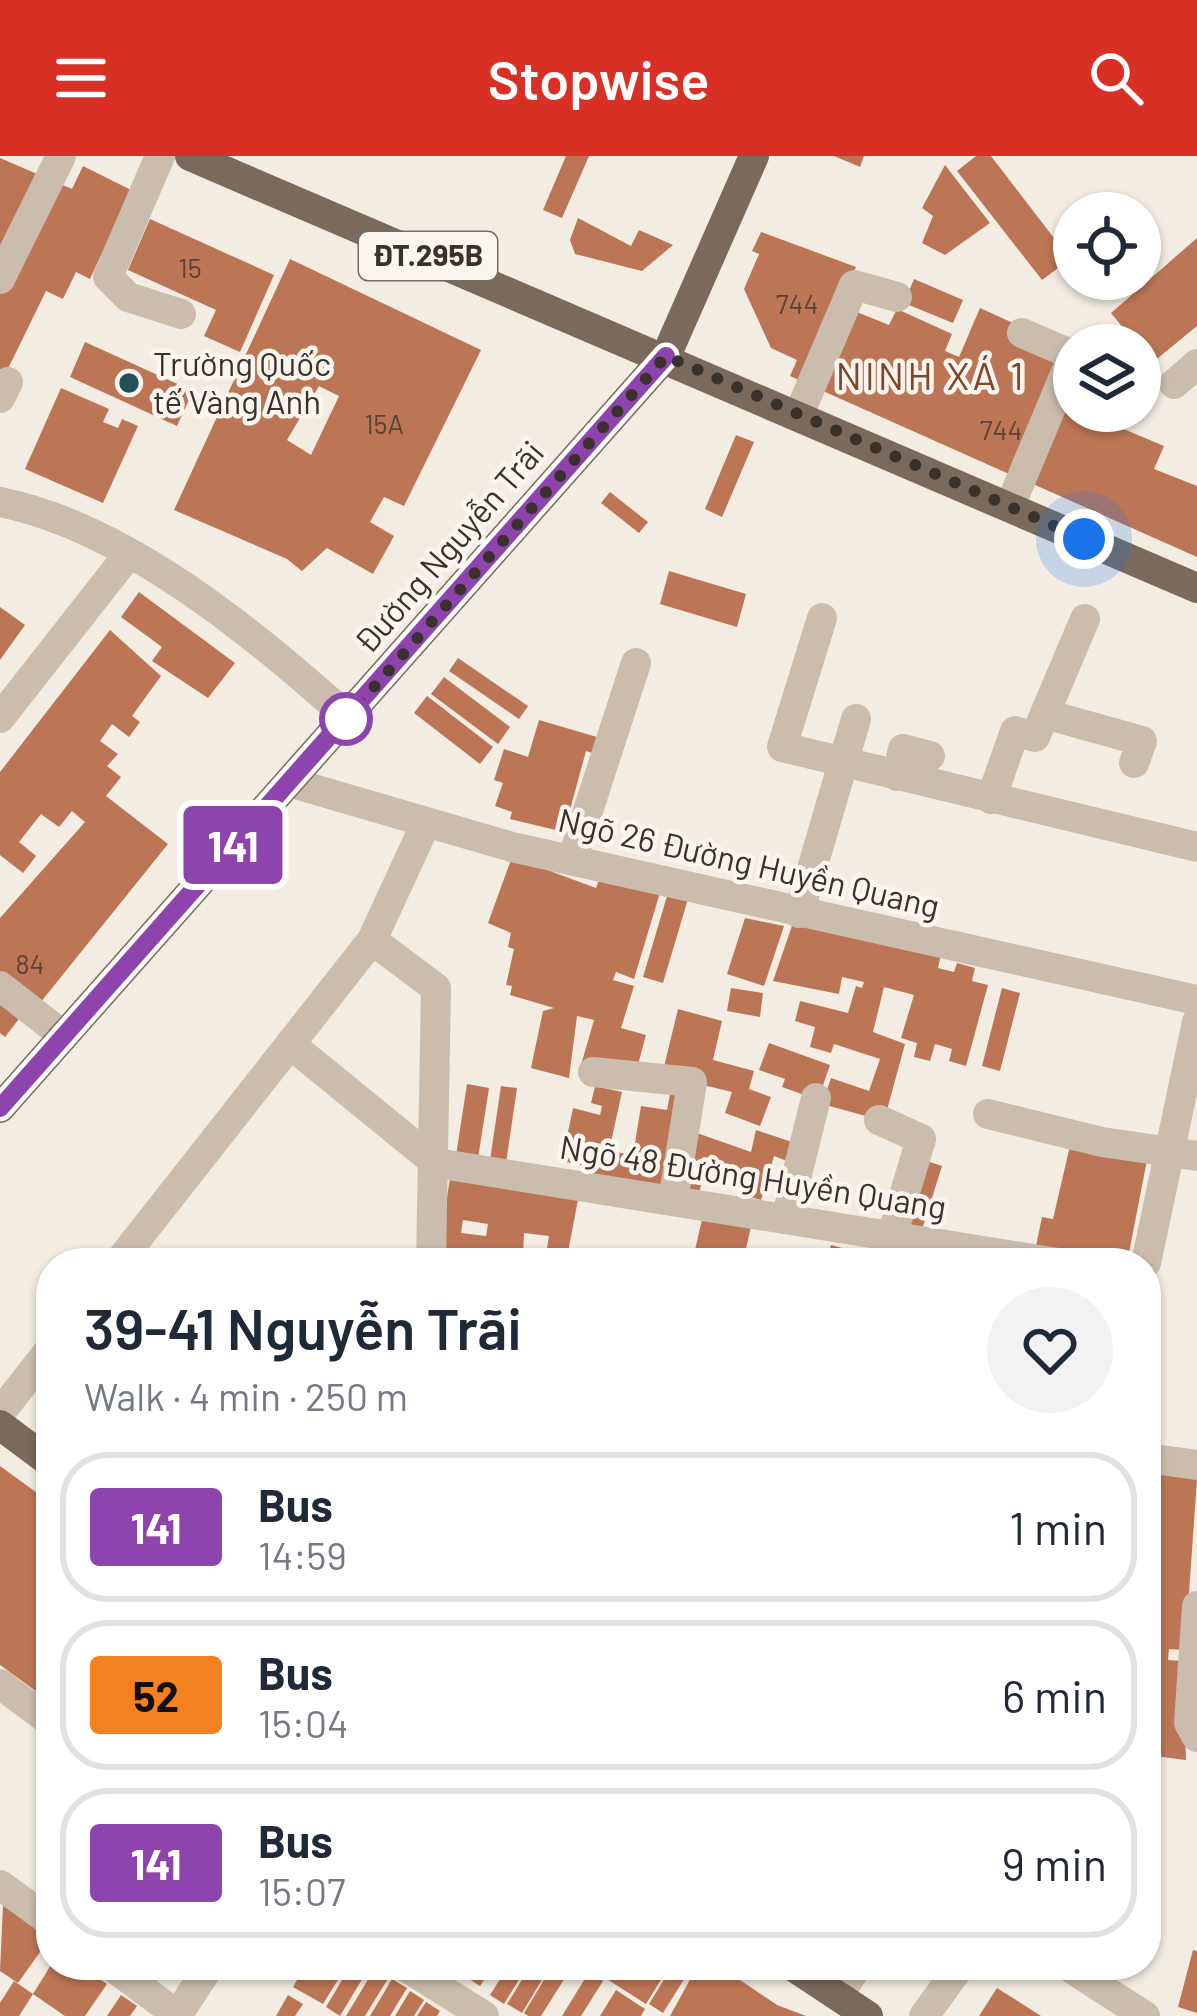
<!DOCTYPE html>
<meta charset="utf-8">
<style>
body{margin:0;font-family:Barlow,sans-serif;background:#f2f2f3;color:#1f2937;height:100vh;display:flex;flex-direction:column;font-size:45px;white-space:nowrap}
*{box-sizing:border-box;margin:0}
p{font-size:39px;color:#747a83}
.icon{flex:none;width:66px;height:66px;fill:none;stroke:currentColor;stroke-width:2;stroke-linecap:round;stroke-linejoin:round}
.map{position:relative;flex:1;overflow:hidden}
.drawer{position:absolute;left:36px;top:1092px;width:1125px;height:732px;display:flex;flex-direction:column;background:#fff;border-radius:48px;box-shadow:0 3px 9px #0004}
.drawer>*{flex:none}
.badge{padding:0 24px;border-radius:9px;font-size:42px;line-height:78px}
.buttons{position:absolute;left:1053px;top:36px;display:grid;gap:24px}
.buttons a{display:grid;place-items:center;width:108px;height:108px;border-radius:50%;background:#fff;box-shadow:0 3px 9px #0004;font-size:60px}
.you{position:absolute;width:60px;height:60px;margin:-30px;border:9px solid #fff;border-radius:50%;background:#1a73e8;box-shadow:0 0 0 18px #1a73e833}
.map>.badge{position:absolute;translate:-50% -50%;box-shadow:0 0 0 6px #fff}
.round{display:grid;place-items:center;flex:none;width:126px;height:126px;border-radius:63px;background:#f2f2f3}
.head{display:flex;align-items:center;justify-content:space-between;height:204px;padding:0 48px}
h1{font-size:57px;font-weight:600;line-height:90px}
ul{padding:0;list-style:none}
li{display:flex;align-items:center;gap:36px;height:150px;margin:0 24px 18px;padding:0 24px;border:6px solid #e0e1e3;border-radius:48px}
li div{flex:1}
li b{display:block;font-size:45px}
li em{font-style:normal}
li .badge{min-width:132px;font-weight:700;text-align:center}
header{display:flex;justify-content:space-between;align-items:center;height:156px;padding:0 48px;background:#d93025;color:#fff;font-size:54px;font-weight:600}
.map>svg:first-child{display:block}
</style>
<header><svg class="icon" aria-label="menu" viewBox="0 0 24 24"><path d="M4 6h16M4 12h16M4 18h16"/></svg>Stopwise<svg class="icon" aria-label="search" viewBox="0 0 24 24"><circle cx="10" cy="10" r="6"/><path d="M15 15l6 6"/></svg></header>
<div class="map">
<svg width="1197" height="1860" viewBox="0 0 1197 1860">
<rect width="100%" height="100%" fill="#f2ece2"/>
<g fill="#bd7655" fill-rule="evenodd">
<polygon points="566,0 589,0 562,62 543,54"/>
<polygon points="834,0 864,0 860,11"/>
<polygon points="976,0 991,0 1070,103 1042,124 957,15"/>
<polygon points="0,2 72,33 83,10 131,34 90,123 76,116 63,143 46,135 0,229"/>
<polygon points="945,9 990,67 945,99 922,87 933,60 922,52"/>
<polygon points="578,62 631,90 639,74 673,89 642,115 575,98 570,84"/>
<polygon points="150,63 274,119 240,196 204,180 216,154 128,114"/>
<polygon points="761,76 856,111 808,228 790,220 797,204 771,192 744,133 759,98 752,95"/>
<polygon points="1197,82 1197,170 1152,207 1111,157"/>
<path d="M290 103 481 194 404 350 384 341 370 366 394 380 373 418 327 392 302 415 287 403 174 354ZM319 230 339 240 311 299 287 284Z"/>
<polygon points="914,123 963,144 953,167 904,147"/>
<polygon points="847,152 889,169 897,153 952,178 945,195 959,201 980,152 1013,167 1068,204 1018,322 814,231"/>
<polygon points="85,186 193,235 177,270 70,221"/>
<polygon points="61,232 109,253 103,266 118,272 122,263 138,270 103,347 25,313"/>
<polygon points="1057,245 1164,290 1154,313 1197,330 1197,401 1024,324"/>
<polygon points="736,279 754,286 722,361 705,353"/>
<polygon points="610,336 648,366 639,377 601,347"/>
<polygon points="669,415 746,438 737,471 660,448"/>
<polygon points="139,436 235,507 208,542 152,505 162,491 121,461"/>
<polygon points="0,451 25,469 0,504"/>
<polygon points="110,474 161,520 132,560 140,566 129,581 112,568 100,585 118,598 107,610 121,621 106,640 168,688 36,852 0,823 0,762 85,666 72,655 59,671 41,658 19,686 36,700 23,717 0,699 0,616"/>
<polygon points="458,502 528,550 519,563 449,515"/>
<polygon points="444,521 510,571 498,588 431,538"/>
<polygon points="427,540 493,591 480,608 414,557"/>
<polygon points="539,564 607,584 603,601 586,595 564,676 510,663 512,656 495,650 503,627 494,624 504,593 528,601"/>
<polygon points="512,701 596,732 603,714 662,730 634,823 616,816 613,824 634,830 621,872 646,879 633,927 581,909 594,864 577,860 569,922 531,912 543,855 554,852 510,839 512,830 506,829 514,793 508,791 511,777 488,767"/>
<polygon points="670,730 690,736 663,827 643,821"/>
<polygon points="795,761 941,798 938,812 954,816 957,807 975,812 972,825 988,829 966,910 949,905 952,893 935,888 930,905 914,901 917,887 901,882 914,839 884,831 873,876 905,888 884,965 822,948 831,922 869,935 880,903 834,888 831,897 810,891 815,871 795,865 800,845 848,857 856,830 862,832 864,826 842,821 839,838 773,825"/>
<polygon points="745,762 784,770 764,830 727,818"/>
<polygon points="731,832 763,837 760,861 727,855"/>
<polygon points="1002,832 1020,837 1000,915 982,910"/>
<polygon points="0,836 25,855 5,881 0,877"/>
<polygon points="678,853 722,865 713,904 754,915 749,933 771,941 760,970 725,957 732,936 662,919"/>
<polygon points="769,887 830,909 818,944 782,931 785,923 759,914"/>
<polygon points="467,928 489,932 477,1009 455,1006"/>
<polygon points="672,928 689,931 672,1033 584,1023 588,1011 562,1005 573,952 600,959 602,950 591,947 595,930 622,936 609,995 633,999 641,950 667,954"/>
<polygon points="501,930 517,932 505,1014 489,1011"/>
<polygon points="756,974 801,989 795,1008 774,1000 761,1044 739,1038 745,1017 707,1004 699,1038 678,1032 694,976 751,996"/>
<polygon points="1072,981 1148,999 1127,1107 1035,1095 1042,1061 1053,1063"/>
<polygon points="921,1003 942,1010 920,1080 899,1073"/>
<path d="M451 1015 580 1033 566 1107H437ZM463 1064 488 1068 486 1080 461 1077ZM524 1077 549 1080 545 1104 523 1100Z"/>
<polygon points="703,1059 751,1070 743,1107 692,1107"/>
<polygon points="831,1089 872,1100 870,1107 826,1107"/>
<polygon points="1146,1308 1197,1323 1185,1494 1169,1493 1168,1504 1183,1505 1186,1604 1154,1600 1148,1628"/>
<polygon points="0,1310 51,1347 51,1546 0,1509"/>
<polygon points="3,1749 50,1782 18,1827 0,1815"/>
<polygon points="1193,1794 1197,1795 1197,1857 1178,1851"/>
<polygon points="51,1809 78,1809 107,1828 85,1860 65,1860 33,1838"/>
<polygon points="306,1809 347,1809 323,1848 293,1831"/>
<polygon points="351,1809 370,1810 340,1860 326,1851"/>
<polygon points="474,1809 493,1809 480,1830 466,1821"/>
<polygon points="509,1809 528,1809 504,1848 490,1839"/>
<polygon points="531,1809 551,1809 522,1857 507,1848"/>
<polygon points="553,1809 573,1809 541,1860 528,1860 524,1857"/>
<polygon points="608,1809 670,1809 646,1848 602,1820"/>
<polygon points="673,1809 693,1809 663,1857 649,1848"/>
<polygon points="698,1809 718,1809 777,1849 806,1860 670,1860"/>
<polygon points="375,1812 389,1821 365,1860 346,1860"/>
<polygon points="589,1816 603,1825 581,1860 562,1860"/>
<polygon points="392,1823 407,1832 390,1860 370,1860"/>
<polygon points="14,1825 33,1838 19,1860 0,1860 0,1847"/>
<polygon points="997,1832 1041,1860 979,1860"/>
<polygon points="616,1834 645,1853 641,1860 600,1860"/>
<polygon points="410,1835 424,1844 414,1860 395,1860"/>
<polygon points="121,1839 137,1850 130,1860 107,1860"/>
<polygon points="288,1839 303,1848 295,1860 276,1860"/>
<polygon points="426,1846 440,1855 437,1860 417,1860"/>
</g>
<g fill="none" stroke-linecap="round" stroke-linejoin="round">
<g stroke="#cabdae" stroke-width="30">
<polyline points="160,0 108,121 128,141 181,158"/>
<polyline points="0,123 61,0"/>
<polyline points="1174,228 1197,208"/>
<polyline points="0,242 8,226"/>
<polyline points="799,258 854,129 897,141"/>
<path d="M0 346C125 371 255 478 347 561"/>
<polyline points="1010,350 1073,199 1022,177"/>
<polyline points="822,462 782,591 1197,691"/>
<polyline points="1045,558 1142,585 1134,607"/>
<polyline points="0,562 128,399"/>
<polyline points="897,620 903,593 930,600"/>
<polyline points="289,626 512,691 1197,844"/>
<polyline points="991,643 1015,575 1035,581 1085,463"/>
<polyline points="572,704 636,507"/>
<polyline points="799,757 856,563"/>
<polyline points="372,784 436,832 431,1107"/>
<polyline points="0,830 64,880"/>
<polyline points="290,888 436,1007 1058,1107"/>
<polyline points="593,916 692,926 673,1045"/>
<polyline points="988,958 1102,986 1197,1000"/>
<polyline points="879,964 921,983 892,1080"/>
<polyline points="786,1063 816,942"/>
<polyline points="118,1107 372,784 426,667"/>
<polyline points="1146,1107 1197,866"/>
<polyline points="0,1257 51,1192"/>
<polyline points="1146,1302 1197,1309"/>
<polyline points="1197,1450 1189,1567 1197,1581"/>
<polyline points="0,1528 51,1566"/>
<polyline points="0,1729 51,1766"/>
<polyline points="110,1809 179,1860"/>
<polyline points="403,1809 484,1860"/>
<polyline points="1066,1809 1145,1860"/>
<polyline points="839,1839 858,1809"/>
<polyline points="177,1860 210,1809"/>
<polyline points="924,1860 961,1809"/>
</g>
<g stroke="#7a6a5e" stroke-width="30">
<polyline points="190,0 1197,432"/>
<polyline points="0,952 666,200 754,0"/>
<polyline points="0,1269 51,1307"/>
<polyline points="791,1809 868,1860"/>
</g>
</g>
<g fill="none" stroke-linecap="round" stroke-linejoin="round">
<defs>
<polyline id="line" points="0,952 666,200"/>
</defs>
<use href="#line" stroke="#fff" stroke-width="27"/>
<use href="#line" stroke="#8e44ad" stroke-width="18"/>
<polyline stroke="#39312c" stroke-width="12" stroke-dasharray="0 21.6" points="346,563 666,200 1084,383"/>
</g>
<circle fill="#245158" stroke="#faf5ee" stroke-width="4.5" cx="129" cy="227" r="12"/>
<circle fill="#fff" stroke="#8e44ad" stroke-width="6" cx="346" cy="563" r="24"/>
<g text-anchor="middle" stroke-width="9" stroke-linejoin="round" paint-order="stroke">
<g font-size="27" fill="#5a4236">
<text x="190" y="122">15</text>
<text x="797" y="158">744</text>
<text x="384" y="278">15A</text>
<text x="1001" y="284">744</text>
<text x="30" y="818">84</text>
</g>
<rect fill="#faf5ee" stroke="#736c66" stroke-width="3" x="359" y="76" width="138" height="48" rx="9"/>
<g font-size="30" font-weight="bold" fill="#39312c">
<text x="428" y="110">ĐT.295B</text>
</g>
<g font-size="33" fill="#39312c" stroke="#faf5ee" text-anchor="start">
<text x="153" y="220">Trường Quốc<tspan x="153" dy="38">tế Vàng Anh</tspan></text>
</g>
<g font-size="33" fill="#39312c" stroke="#faf5ee">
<text transform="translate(449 391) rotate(-49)" y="12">Đường Nguyễn Trãi</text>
<text transform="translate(749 707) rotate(13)" y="12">Ngõ 26 Đường Huyền Quang</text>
<text transform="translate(753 1021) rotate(9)" y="12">Ngõ 48 Đường Huyền Quang</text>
</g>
<g font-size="39" letter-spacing="3" fill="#82462b" stroke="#faf5ee">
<text x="931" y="234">NINH XÁ 1</text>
</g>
</g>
</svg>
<div class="buttons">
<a><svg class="icon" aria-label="locate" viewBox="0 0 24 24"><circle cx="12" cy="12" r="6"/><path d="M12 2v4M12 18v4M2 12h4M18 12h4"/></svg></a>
<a><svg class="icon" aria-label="layers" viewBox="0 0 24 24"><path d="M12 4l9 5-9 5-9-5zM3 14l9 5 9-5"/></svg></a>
</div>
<div class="you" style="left:1084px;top:383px"></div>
<b class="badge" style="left:233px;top:689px;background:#8e44ad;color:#fff">141</b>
<section class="drawer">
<div class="head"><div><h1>39-41 Nguyễn Trãi</h1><p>Walk · 4 min · 250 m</p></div><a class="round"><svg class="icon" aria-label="heart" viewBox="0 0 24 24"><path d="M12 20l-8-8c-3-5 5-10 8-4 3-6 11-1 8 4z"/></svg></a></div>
<ul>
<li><span class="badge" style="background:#8e44ad;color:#fff">141</span><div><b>Bus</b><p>14:59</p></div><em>1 min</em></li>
<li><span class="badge" style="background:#f58220;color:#111">52</span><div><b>Bus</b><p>15:04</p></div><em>6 min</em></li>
<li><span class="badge" style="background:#8e44ad;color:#fff">141</span><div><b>Bus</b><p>15:07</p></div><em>9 min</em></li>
</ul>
</section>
</div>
